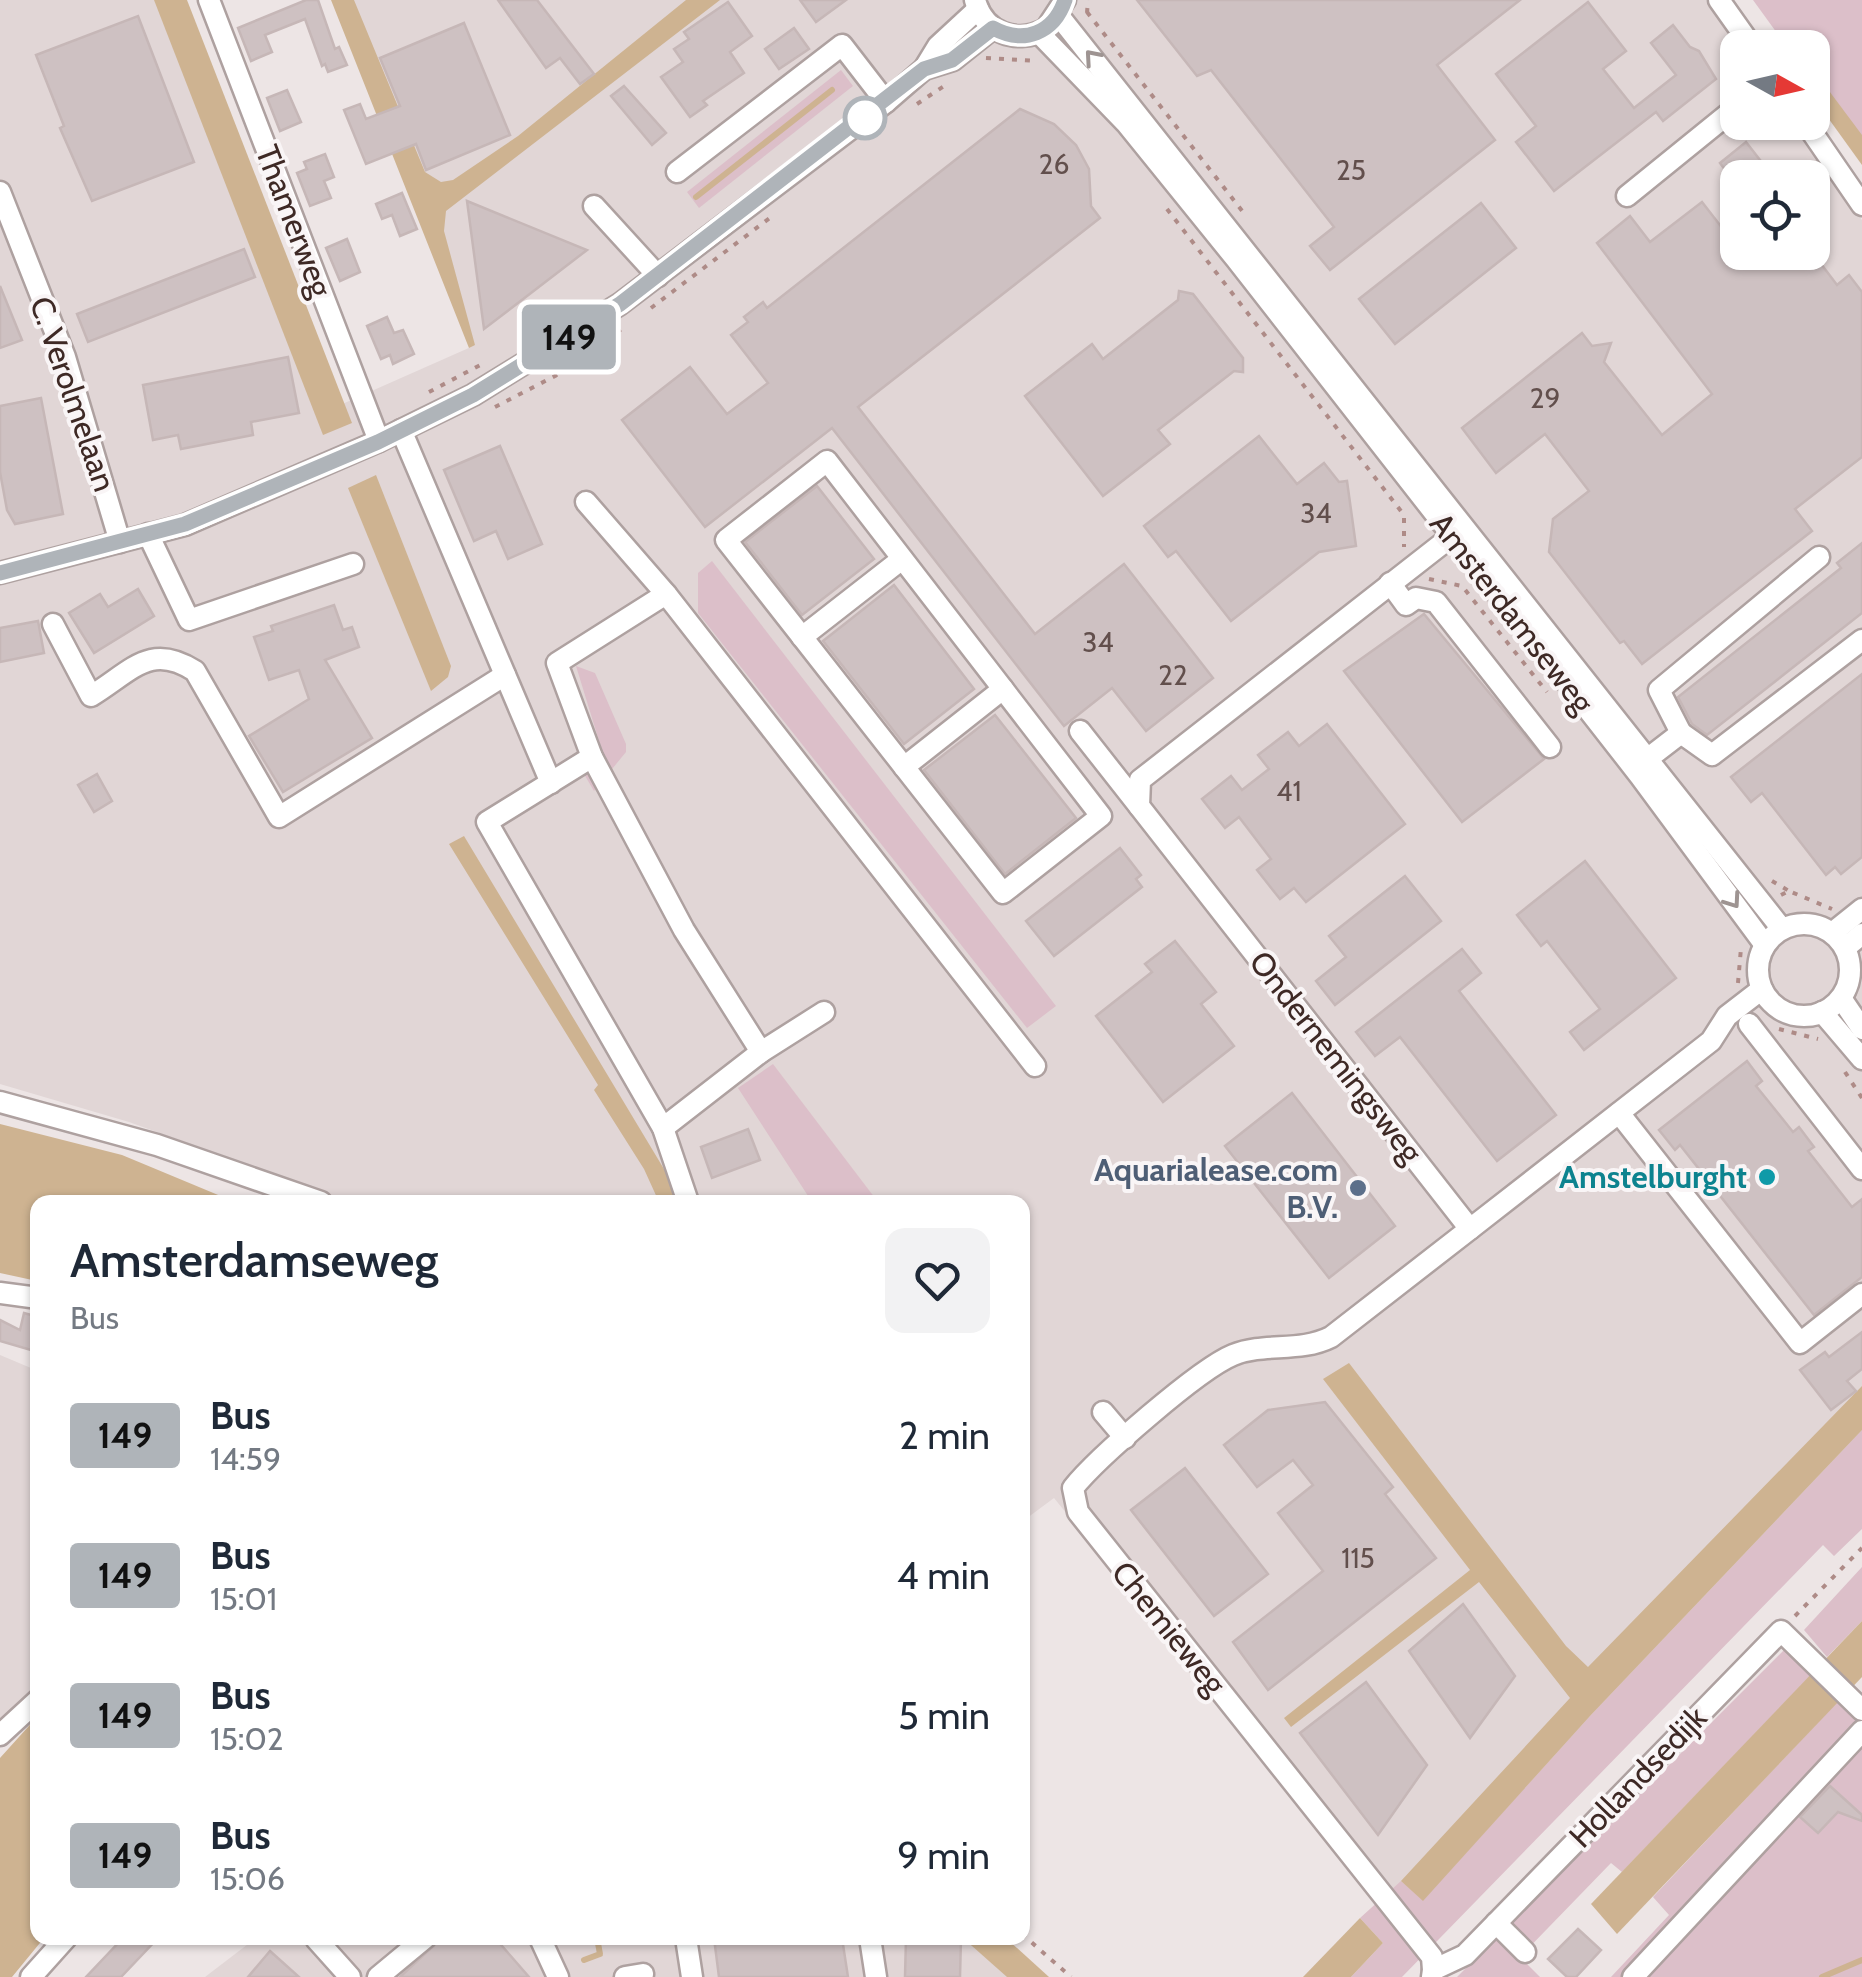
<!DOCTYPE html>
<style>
body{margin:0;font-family:Cabin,sans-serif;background:#f2f2f3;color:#1f2937;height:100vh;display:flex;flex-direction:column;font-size:38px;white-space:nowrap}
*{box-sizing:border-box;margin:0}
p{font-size:32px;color:#747a83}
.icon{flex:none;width:55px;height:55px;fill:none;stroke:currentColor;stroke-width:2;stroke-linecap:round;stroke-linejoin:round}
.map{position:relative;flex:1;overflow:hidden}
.side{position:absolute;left:30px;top:1195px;width:1000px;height:750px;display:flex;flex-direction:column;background:#fff;border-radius:20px;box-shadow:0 2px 8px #0004}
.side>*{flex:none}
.badge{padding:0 20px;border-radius:8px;font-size:35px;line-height:65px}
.needle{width:65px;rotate:98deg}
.fabs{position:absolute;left:1720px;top:30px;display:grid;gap:20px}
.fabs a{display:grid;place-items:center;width:110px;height:110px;border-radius:20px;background:#fff;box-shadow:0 2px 8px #0004;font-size:50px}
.map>.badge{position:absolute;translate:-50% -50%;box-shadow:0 0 0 5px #fff}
.round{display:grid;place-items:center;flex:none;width:105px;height:105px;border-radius:20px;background:#f2f2f3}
.summary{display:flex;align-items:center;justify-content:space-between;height:170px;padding:0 40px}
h1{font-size:48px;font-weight:600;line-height:75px}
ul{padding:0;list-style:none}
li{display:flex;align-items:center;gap:30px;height:140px;padding:0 40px}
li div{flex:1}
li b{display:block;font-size:38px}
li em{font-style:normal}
li .badge{min-width:110px;font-weight:700;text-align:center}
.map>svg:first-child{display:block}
</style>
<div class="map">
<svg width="1862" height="1977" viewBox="0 0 1862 1977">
<rect width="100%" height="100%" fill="#ede5e5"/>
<g fill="#e1d6d6" fill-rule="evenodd">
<path d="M0 0H175L331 409 471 347 339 0H1706L1739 47 1738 122 1792 123 1862 220V1442L1394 1918 1054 1498 1023 1521 1022 1202H341L321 1191 129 1122 0 1084ZM1738 178H1812V252H1738Z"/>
<polygon points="0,1355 38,1371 37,1689 0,1723"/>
<polygon points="256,1938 993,1938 1036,1977 205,1977"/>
</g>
<g fill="#dcbfc9">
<polygon points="1753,0 1862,0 1862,154 1813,84 1812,48 1787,47"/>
<polygon points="841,70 853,86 699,208 687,192"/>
<polygon points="712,561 1056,1006 1027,1028 698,613 698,573"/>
<polygon points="576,666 595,673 626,744 626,752 594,791 581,769 600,744"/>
<polygon points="773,1064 878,1202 812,1202 738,1088"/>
<polygon points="1862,1430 1862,1529 1834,1556 1823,1545 1402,1977 1351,1977 1383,1943 1360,1918 1401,1881 1423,1900 1590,1716"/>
<polygon points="1862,1567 1862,1621 1827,1657 1804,1630"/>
<polygon points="1784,1650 1796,1653 1814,1672 1622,1872 1611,1863 1520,1957 1540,1977 1457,1977"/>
<polygon points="1840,1699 1862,1722 1862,1977 1611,1977 1669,1915 1653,1897"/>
</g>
<g fill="#ceb391">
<polygon points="154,0 187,0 352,423 323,435"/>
<polygon points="331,0 354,0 425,172 441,182 453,180 518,136 686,0 720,0 446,211 444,231 475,345 469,348"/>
<polygon points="1812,68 1862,135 1862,165 1813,97"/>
<polygon points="376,475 451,666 448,677 431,691 348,488"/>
<polygon points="464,836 670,1179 679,1202 659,1202 644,1169 594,1090 598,1085 449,844"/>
<polygon points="0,1124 122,1155 235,1202 38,1202 37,1281 0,1273"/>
<polygon points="1349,1363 1566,1646 1588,1667 1862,1386 1862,1430 1590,1716 1423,1901 1401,1881 1570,1698 1479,1582 1291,1727 1284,1718 1470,1570 1323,1379"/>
<polygon points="1862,1621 1862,1677 1617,1934 1591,1904"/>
<polygon points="37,1717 38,1938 44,1938 12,1977 0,1977 0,1758"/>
<polygon points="1360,1918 1383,1943 1351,1977 1303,1977"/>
<polygon points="963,1938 1006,1938 1049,1977 1007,1977"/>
</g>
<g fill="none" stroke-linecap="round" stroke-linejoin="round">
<g stroke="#ceb391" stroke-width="6">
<polyline points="696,197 832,90"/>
<polyline points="584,1960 600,1954 597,1938"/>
<polyline points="1822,1977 1862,1960"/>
</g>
</g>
<g fill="#cec1c2" stroke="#c6b7b7" stroke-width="2.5">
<polygon points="306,0 318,0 335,49 339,47 347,65 328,72 325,64 322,66 305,19 265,35 272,52 251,61 238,28"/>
<polygon points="498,0 537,0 594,74 580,84 560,58 546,68"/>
<polygon points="800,0 846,0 816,22"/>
<polygon points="1137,0 1520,0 1437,65 1495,140 1330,270 1310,246 1334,227 1211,70 1197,76"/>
<polygon points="728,2 752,36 730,52 744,73 703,101 707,105 690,117 661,77 683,62 674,49 689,39 684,32"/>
<polygon points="1588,2 1626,51 1603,69 1634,108 1676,75 1651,43 1673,25 1690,47 1699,51 1716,79 1663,121 1656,112 1554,191 1516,142 1536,126 1496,74"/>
<polygon points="138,16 194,162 92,201 60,128 64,126 36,55"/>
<polygon points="464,23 510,135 426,170 416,144 366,164 344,110 360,104 366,119 400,106 380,58"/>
<polygon points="794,28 809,49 779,69 765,49"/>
<polygon points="624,86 666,133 652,145 611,96"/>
<polygon points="287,90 301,122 280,131 267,98"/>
<polygon points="1020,109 1054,124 1076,145 1089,169 1091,206 1100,218 858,407 1035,634 1124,564 1213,678 1146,731 1112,688 1064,726 832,428 705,527 622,420 690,367 727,414 768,383 731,335 748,322 744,317 763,302 767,308"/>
<polygon points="1746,142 1774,178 1731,178 1720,163"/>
<polygon points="325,154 334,177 324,181 331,198 310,206 297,173 307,169 304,162"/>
<polygon points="402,193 417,229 400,236 392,215 382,219 376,204"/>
<polygon points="467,201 587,250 484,329"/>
<polygon points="1702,202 1747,260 1757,252 1812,252 1837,285 1849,275 1862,292 1862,457 1795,509 1812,531 1642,664 1624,641 1620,643 1549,552 1553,519 1589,491 1545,434 1496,473 1462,428 1582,333 1592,346 1611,343 1604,362 1662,435 1712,394 1597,243 1630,216 1650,242"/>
<polygon points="1481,203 1516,248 1395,344 1359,299"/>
<polygon points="347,239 360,272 340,281 326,248"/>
<polygon points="244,249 255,277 88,342 77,314"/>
<polygon points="0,286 22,340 0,348"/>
<polygon points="1179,291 1193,294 1243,358 1243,372 1234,371 1158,430 1170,444 1103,496 1025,396 1092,344 1103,359 1178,300"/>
<polygon points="387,317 394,333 403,330 414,354 393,364 390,355 381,359 367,326"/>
<polygon points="288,357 299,413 251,422 253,435 181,449 178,435 153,440 143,385"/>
<polygon points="41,398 63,514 15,524 7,510 0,472 0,406"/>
<polygon points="1259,436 1297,484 1324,463 1339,482 1347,481 1356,546 1319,552 1231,621 1176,551 1168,557 1144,526"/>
<polygon points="500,446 542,544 508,559 496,531 474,541 444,470"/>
<polygon points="817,486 874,559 802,615 745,542"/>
<polygon points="1862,543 1862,613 1707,735 1692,724 1678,697 1841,568 1837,563"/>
<polygon points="894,585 974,689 904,744 823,641"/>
<polygon points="138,589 154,616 94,653 69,613 100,594 108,607"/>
<polygon points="334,605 343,630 352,627 359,647 325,660 372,738 283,792 249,736 309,699 299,670 269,680 254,637 273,631 271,626"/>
<polygon points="1424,614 1544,759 1462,822 1344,671"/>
<polygon points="38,621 44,653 0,662 0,628"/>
<polygon points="1862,674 1862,857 1841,874 1835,867 1826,875 1762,793 1751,802 1731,777"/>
<polygon points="995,715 1076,818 1005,874 924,770"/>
<polygon points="1327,724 1405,824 1306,902 1294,888 1280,899 1257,870 1271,859 1239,817 1225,828 1202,799 1231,776 1242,790 1269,769 1258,755 1288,732 1299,746"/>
<polygon points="97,774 112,801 94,812 78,785"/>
<polygon points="1120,848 1141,875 1136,879 1142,887 1054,956 1026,921"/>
<polygon points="1585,861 1676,978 1584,1050 1570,1032 1600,1009 1547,941 1541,946 1517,915"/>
<polygon points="1405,876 1441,921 1335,1005 1316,981 1346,957 1329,936"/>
<polygon points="1175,941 1216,992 1201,1004 1234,1046 1163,1102 1096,1016 1152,972 1145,964"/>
<polygon points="1462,949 1481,973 1459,991 1556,1115 1497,1161 1400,1037 1375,1056 1356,1032"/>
<polygon points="1747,1061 1762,1081 1756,1086 1793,1132 1799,1127 1814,1147 1808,1151 1852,1207 1862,1199 1862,1277 1814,1315 1680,1145 1675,1150 1659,1130"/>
<polygon points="1292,1093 1395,1226 1329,1278 1225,1146"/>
<polygon points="748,1129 760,1160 712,1178 701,1147"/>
<polygon points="24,1313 38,1317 38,1352 0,1341 0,1320 20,1330"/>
<polygon points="1862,1332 1862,1369 1847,1381 1856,1391 1831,1410 1800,1370 1825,1352 1829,1357"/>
<polygon points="1325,1402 1393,1487 1385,1494 1436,1558 1268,1690 1233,1642 1323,1571 1278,1513 1313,1485 1293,1460 1257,1487 1224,1445 1268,1410"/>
<polygon points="1185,1468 1268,1574 1214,1616 1131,1510"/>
<polygon points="1463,1604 1515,1676 1470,1738 1409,1651"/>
<polygon points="1366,1682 1427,1765 1378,1835 1300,1733"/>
<polygon points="1830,1786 1862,1815 1862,1821 1838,1812 1818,1833 1800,1817"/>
<polygon points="1578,1929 1601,1950 1576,1977 1567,1977 1548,1959"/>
<polygon points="123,1938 158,1938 121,1977 86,1977"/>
<polygon points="442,1938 495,1938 529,1977 400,1977"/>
<polygon points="714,1938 842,1938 848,1977 719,1977"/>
<polygon points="906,1938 961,1938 960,1977 905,1977"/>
<polygon points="270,1951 299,1977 248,1977"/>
</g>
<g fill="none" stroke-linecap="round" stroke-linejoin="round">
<defs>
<g id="minor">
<polyline points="209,0 379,441"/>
<path d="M975 0C984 33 1017 45 1046 29L1065 0"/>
<polyline points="1719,0 1753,48"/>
<polyline points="1059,16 1782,929"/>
<polyline points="1039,33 1126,123 1236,259 1640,776 1765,945"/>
<polyline points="924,69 953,60 993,28"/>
<polyline points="1805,122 1862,205"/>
<polyline points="677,172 842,45 886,102"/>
<polyline points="0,192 65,357 120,542"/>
<polyline points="1627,196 1738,106"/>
<polyline points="594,206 658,276"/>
<polyline points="401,430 551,783"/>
<polygon points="827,461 1101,816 1003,893 726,540"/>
<polyline points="586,502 666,594 1035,1066"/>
<polyline points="148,534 189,620 353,564"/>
<polyline points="1452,536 1140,780 1139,806 1470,1229 1711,1041 1727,1016 1762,989"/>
<polyline points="0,573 185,525 379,441 473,395 620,304 886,102 924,69 938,46 978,9"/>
<polyline points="1390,583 1406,605 1416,598 1436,602 1550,747"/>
<polyline points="666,594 557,663 592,757 684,930 761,1052"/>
<path d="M53 624 91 696C132 671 150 642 195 671L279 817 505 675"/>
<polyline points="802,637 902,559"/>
<polyline points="1080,731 1139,806"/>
<polyline points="1681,733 1659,690 1819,557"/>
<polyline points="592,757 487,822 663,1128 688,1202"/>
<polyline points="1646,760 1681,733 1712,755 1862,640"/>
<polyline points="904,767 1003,689"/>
<circle cx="1804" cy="970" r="46"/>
<polyline points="1832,933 1862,909"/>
<polyline points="1845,948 1862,934"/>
<polyline points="1841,998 1862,1029"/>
<polyline points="1822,1012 1862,1059"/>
<polyline points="1749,1024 1862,1169"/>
<polyline points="0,1102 157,1145 321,1202"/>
<polyline points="1619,1113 1800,1343 1862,1294"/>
<polyline points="663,1128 761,1052 824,1012"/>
<polyline points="0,1293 38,1298"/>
<polyline points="1103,1412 1125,1438"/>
<polyline points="0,1735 38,1700"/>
<polyline points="1496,1923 1525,1952"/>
<polyline points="540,1938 558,1977"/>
<polyline points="686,1938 692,1977"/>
<polyline points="870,1938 876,1977"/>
<polyline points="316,1939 350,1977"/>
<path d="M1433 1970 1432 1957 1078 1512 1073 1488C1097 1458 1199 1369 1233 1355 1265 1342 1299 1353 1331 1337L1470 1229"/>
<polyline points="31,1977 66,1938"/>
<polyline points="378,1977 425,1938"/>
<polyline points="625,1977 643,1974"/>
<polyline points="1432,1977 1433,1970 1465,1955 1781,1631 1862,1710"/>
<polyline points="1633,1977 1862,1731"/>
</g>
</defs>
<use href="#minor" stroke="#aea1a0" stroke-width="25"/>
<g stroke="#ae8b87" stroke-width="4" stroke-dasharray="5 8" stroke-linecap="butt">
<polyline points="1087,12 1243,212"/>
<polyline points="1087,13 1088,0"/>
<polyline points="986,58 1037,61"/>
<polyline points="917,104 947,84"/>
<polyline points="1167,209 1404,515 1404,547"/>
<polyline points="651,308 771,217"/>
<polyline points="429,392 486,362"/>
<polyline points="495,407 555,376 623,328"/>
<polyline points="1429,579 1462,586 1547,692"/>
<polyline points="1772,881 1789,891"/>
<polyline points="1781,895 1789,891 1832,909"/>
<polyline points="1738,983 1741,948"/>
<polyline points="1779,1029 1818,1039"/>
<polyline points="1845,1072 1862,1098"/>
<polyline points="1795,1616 1862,1548"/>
<polyline points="1022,1934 1071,1977"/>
</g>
<use href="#minor" stroke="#fff" stroke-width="20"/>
</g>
<defs><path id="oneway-chevron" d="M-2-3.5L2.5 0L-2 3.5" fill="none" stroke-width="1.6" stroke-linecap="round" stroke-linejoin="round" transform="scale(2.5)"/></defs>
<g stroke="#9e9492">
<use href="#oneway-chevron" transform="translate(1092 57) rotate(-131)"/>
<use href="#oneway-chevron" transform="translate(1733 901) rotate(55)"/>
</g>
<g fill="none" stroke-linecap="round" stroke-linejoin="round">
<defs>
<path id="line" d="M0 573 185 524 378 442 473 395 620 304 924 69 952 60 993 28C1024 45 1054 33 1065 0"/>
</defs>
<use href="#line" stroke="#fff" stroke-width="22"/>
<use href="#line" stroke="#afb4b9" stroke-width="15"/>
</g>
<circle fill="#fff" stroke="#afb4b9" stroke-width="5" cx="865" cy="118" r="20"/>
<circle fill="#0f9aa8" stroke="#f9f5f6" stroke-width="4" cx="1767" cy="1177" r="10"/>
<circle fill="#5c6f8a" stroke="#f9f5f6" stroke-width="4" cx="1358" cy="1188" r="10"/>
<g text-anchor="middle" stroke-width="8" stroke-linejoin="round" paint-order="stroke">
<g font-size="28" fill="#624f4c">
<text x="1054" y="174">26</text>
<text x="1351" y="180">25</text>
<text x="1545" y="408">29</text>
<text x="1316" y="523">34</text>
<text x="1098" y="652">34</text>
<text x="1173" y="685">22</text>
<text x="1289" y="801">41</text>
<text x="1358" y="1568">115</text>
</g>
<g font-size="32" fill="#3e2925" stroke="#f9f5f6">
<text transform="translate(294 221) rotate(69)" y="11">Thamerweg</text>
<text transform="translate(73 394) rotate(71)" y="11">C. Verolmelaan</text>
<text transform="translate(1512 613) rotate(52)" y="11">Amsterdamseweg</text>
<text transform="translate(1336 1057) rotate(52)" y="11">Ondernemingsweg</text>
<text transform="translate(1169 1628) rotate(51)" y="11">Chemieweg</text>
<text transform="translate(1638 1777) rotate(-46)" y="11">Hollandsedijk</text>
</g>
<g font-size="32" font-weight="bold" fill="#4e5e75" stroke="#f9f5f6" text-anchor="end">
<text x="1338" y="1181">Aquarialease.com<tspan x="1338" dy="37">B.V.</tspan></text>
</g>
<g font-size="32" font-weight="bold" fill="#0d838f" stroke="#f9f5f6" text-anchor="end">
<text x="1747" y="1188">Amstelburght</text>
</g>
</g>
</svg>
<div class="fabs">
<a><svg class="needle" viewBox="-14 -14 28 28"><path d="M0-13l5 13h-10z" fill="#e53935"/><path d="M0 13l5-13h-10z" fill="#747a83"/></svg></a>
<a><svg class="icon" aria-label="locate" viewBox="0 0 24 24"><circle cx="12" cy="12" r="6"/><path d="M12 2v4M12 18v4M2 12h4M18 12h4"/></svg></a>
</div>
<b class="badge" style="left:569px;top:337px;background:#afb4b9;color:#111">149</b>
<section class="side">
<div class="summary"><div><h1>Amsterdamseweg</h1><p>Bus</p></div><a class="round"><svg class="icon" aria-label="heart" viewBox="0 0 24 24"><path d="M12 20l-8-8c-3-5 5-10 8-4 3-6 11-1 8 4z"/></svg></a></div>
<ul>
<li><span class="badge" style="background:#afb4b9;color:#111">149</span><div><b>Bus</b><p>14:59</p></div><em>2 min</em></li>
<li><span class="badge" style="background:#afb4b9;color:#111">149</span><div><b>Bus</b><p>15:01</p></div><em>4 min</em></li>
<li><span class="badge" style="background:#afb4b9;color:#111">149</span><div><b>Bus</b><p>15:02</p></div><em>5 min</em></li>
<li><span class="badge" style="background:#afb4b9;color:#111">149</span><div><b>Bus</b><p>15:06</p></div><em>9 min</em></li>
</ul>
</section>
</div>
